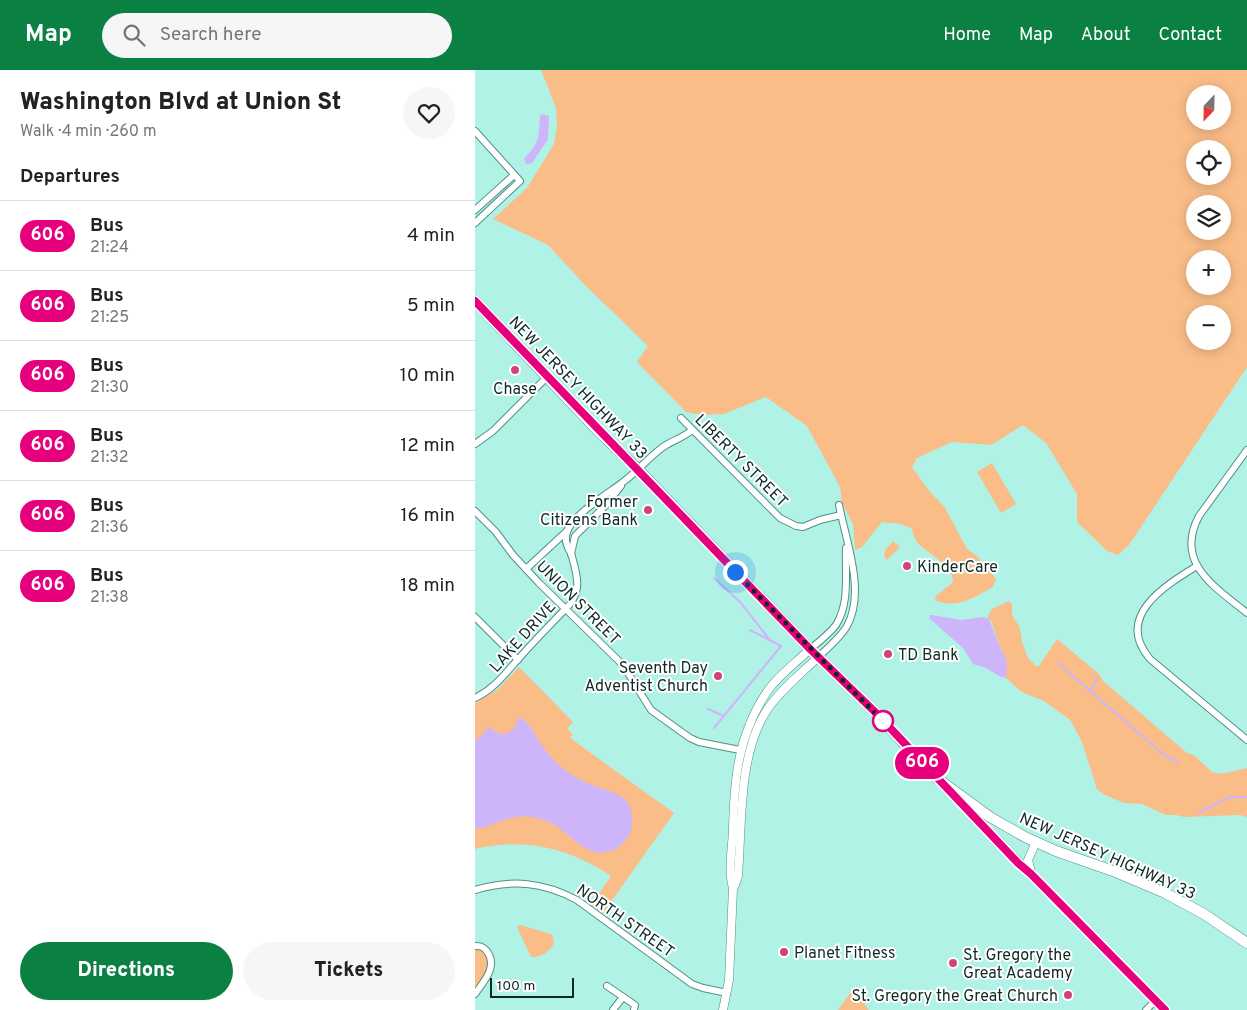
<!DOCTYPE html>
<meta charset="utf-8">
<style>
body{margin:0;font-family:Overpass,sans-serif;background:#f6f6f6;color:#222;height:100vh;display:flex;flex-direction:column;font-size:19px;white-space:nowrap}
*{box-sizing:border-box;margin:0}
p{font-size:16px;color:#767676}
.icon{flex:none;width:28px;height:28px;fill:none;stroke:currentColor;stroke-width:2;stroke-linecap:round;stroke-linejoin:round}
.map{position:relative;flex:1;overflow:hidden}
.panel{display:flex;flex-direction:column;background:#fff;width:475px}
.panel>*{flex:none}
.badge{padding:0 10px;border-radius:16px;font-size:18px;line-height:32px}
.needle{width:32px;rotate:202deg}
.tools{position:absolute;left:711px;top:15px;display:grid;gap:10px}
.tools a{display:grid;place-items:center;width:45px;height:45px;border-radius:50%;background:#fff;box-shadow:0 2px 12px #0003;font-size:25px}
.scale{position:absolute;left:15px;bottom:12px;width:84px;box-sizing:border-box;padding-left:5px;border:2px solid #0f2a26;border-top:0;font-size:14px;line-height:18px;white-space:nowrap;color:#0f2a26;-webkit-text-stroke:4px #fff;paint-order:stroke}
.you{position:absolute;width:25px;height:25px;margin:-12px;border:4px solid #fff;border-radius:50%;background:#1a73e8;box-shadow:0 0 0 8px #1a73e833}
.map>.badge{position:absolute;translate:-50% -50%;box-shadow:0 0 0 2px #fff}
h2{padding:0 20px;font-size:19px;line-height:45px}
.round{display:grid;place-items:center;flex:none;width:52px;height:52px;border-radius:26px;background:#f6f6f6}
.summary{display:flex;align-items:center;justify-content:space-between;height:85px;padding:0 20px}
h1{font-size:24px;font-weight:800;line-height:38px}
.action{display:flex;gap:10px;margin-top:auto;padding:10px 20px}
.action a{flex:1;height:58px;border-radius:30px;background:#0b8043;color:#fff;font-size:20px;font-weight:800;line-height:58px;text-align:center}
.action a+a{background:#f6f6f6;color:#222}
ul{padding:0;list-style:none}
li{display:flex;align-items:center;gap:15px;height:70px;padding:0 20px;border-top:1px solid #e0e0e0}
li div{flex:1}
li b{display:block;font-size:19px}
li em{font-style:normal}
li .badge{min-width:55px;font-weight:700;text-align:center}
header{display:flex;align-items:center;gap:30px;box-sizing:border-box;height:70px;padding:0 25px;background:#0b8043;color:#fff}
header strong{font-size:24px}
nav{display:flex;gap:28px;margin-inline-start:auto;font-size:18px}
.search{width:350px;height:45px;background:#f6f6f6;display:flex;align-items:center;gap:12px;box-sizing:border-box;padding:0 18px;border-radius:28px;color:#767676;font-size:19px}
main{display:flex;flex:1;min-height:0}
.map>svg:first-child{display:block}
</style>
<header>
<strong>Map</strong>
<div class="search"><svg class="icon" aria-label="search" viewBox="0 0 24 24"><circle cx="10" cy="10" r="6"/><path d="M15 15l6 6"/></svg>Search here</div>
<nav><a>Home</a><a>Map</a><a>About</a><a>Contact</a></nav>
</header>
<main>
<section class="panel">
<div class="summary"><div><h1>Washington Blvd at Union St</h1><p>Walk · 4 min · 260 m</p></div><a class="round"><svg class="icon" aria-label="heart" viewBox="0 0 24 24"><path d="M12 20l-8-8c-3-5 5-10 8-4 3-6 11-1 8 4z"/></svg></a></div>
<h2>Departures</h2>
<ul>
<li><span class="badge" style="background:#e6007e;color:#fff">606</span><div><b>Bus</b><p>21:24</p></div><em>4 min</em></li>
<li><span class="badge" style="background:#e6007e;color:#fff">606</span><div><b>Bus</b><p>21:25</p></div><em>5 min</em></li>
<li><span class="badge" style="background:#e6007e;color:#fff">606</span><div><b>Bus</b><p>21:30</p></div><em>10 min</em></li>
<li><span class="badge" style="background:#e6007e;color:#fff">606</span><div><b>Bus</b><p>21:32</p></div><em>12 min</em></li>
<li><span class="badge" style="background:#e6007e;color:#fff">606</span><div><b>Bus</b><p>21:36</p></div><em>16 min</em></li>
<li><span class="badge" style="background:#e6007e;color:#fff">606</span><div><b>Bus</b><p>21:38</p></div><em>18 min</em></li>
</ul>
<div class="action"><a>Directions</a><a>Tickets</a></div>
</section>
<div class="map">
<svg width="772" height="940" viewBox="0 0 772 940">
<rect width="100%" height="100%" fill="#b0f2e6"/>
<g fill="#fabd88" fill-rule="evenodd">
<path d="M66 0H772V297L654 475 643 485 632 481 602 452V424L571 373 548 355 516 375 477 372 442 388 437 397 454 421 469 436 492 479 503 487 521 509 518 517C500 527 481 540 460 530L461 526 478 512C479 495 452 484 442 472 439 468 438 462 436 458L425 454 407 452 387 477 380 480 378 454 367 433 365 417 332 356 291 327 249 344 228 345 211 342 162 292 173 276 110 215 73 175 18 149 52 118 79 74 82 56 81 38ZM720 24H748V51H720ZM720 79H748V106H720ZM720 134H748V161H720ZM720 189H748V216H720ZM720 244H748V271H720Z"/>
<polygon points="517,393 541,434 526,443 502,402"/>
<polygon points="418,471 425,477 412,490 409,486 410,480"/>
<polygon points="534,531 537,534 537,545 545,558 547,572 553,588 561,596 564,596 582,569 625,605 627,610 712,683 719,685 737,702 746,704 772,698 772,747 765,745 709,747 701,745 691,745 667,734 649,733 628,724 622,719 607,672 595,650 569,631 547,622 531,608 531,588 526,580 516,551 512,548 517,539"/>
<path d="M44 597 98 652 92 659 98 664 95 668 199 743 128 843 116 835 136 806C95 778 49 767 0 779V633L22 620Z"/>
<path d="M45 855 76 864C86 876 67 888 56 887L42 857Z"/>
<polygon points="0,876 8,877 16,897 0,924"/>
<polygon points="378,919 394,940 363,940"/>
</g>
<g fill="#ceb4f9">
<path d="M67 44 74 46 73 69 57 93 51 94 49 88C65 74 64 65 65 45Z"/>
<polygon points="457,545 487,550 507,547 514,549 526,580 531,588 532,595 531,608 526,607 511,598 498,594 488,578 454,548 455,545"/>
<path d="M43 647C55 652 58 662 65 672 70 681 77 689 85 696 95 704 105 710 117 715 138 723 159 724 157 753 157 767 147 775 136 782L133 780 131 783C107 784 97 765 78 754 72 751 63 748 56 747 34 743 20 757 0 759V671L9 663 13 657 25 664C36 664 42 657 43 647Z"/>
</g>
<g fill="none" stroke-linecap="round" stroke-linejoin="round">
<g stroke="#ceb4f9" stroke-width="2">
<polyline points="239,508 266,533 294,569"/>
<polyline points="583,593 689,685 704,693"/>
<polyline points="616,620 622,609"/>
<polyline points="233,639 249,646"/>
<polyline points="239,658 306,576 275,560"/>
<polyline points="724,743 754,727 772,727"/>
</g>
<defs>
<g id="minor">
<polyline points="0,61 45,111 0,153"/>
<polyline points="0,140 39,105"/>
<polyline points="206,348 297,440 305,448 321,456 328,457 345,450 366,445"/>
<polyline points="0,374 18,361 72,307"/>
<path d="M772 380 724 446C699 493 740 517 772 543"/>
<polyline points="0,441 21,462 38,485 64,513 148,595 176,640 215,668 224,672 265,680"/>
<polyline points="96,484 100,466 130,436 146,416"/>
<path d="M722 496C689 516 639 547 675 589L772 670"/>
<polyline points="51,499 92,461"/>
<polyline points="0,547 43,590"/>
<path d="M335 579C344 572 354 564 361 555 375 533 370 503 371 478"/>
<path d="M343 587C353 578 365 568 372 556 391 522 371 471 364 435"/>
<path d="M0 628C21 618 31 602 46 586 62 568 79 551 95 534 105 520 103 510 99 494 98 491 97 486 96 483 92 477 89 470 92 462 96 446 134 423 148 412 162 402 174 387 188 377 198 370 208 368 217 360"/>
<path d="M0 820C37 809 68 812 102 830L217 914 228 918 252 923"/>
<path d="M0 876C5 876 7 876 11 880 24 896 9 911 0 924"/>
<polyline points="132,916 160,935 159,940"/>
<polyline points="138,940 148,927"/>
<polyline points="671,940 681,930"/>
</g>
<g id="tertiary">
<polyline points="473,720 690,940"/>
<polyline points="556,802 553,790 561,772"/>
<path d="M258 818 260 815 263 806C267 754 263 684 292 640 305 620 326 604 343 587"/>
<path d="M248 940 254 910 258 818C253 801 257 779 258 761 259 709 263 663 294 619 305 604 322 592 335 579"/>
</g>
<polyline id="primary" points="0,231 123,361 163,399 335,579 399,641 459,706 515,747 550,767 581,781 638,801 690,823 729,844 772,873"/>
</defs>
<use href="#minor" stroke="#519085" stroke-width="8"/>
<use href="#tertiary" stroke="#519085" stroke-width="9"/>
<use href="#primary" stroke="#519085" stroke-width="11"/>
<use href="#minor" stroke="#fff" stroke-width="6"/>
<use href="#tertiary" stroke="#fff" stroke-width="8"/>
<use href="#primary" stroke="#fff" stroke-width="10"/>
</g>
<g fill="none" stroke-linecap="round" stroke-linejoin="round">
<defs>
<polyline id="line" points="0,231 335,579 399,641 543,793 556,804 690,940"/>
</defs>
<use href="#line" stroke="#fff" stroke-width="11"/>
<use href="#line" stroke="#e6007e" stroke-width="8"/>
<polyline stroke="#0f2a26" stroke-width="5" stroke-dasharray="0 9" points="260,502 411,654 408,651"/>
</g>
<g fill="#d04476" stroke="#fff" stroke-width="2">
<circle cx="40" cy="300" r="5"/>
<circle cx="173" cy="440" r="5"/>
<circle cx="432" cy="496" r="5"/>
<circle cx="413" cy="584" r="5"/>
<circle cx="243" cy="606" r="5"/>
<circle cx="309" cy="882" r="5"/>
<circle cx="478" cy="893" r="5"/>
<circle cx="593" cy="925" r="5"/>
</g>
<circle fill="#fff" stroke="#e6007e" stroke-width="2.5" cx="408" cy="651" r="10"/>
<g text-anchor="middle" stroke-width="4" stroke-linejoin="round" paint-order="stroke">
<g font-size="16" fill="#0f2a26" stroke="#fff">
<text transform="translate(104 317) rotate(46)" y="6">NEW JERSEY HIGHWAY 33</text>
<text transform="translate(267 390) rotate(45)" y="6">LIBERTY STREET</text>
<text transform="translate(104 532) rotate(45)" y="6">UNION STREET</text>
<text transform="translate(47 566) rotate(-48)" y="6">LAKE DRIVE</text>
<text transform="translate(633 785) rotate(24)" y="6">NEW JERSEY HIGHWAY 33</text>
<text transform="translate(151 850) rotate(35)" y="6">NORTH STREET</text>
</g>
<g font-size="16" fill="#0f2a26" stroke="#fff" text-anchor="start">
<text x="40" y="324" text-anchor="middle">Chase</text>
<text x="163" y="437" text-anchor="end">Former<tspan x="163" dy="18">Citizens Bank</tspan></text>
<text x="442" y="502">KinderCare</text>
<text x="423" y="590">TD Bank</text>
<text x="233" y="603" text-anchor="end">Seventh Day<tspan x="233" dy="18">Adventist Church</tspan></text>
<text x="319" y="888">Planet Fitness</text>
<text x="488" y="890">St. Gregory the<tspan x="488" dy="18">Great Academy</tspan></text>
<text x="583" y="931" text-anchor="end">St. Gregory the Great Church</text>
</g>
</g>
</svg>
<div class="tools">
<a><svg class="needle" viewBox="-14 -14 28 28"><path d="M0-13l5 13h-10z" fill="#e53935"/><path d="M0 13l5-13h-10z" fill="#767676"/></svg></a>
<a><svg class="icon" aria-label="locate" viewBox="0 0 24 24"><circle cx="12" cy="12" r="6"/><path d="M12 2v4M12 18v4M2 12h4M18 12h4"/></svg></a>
<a><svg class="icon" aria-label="layers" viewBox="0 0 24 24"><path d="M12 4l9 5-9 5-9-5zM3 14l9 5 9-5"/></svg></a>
<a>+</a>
<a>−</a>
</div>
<div class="scale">100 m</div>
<div class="you" style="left:260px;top:502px"></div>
<b class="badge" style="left:447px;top:693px;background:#e6007e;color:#fff">606</b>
</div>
</main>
